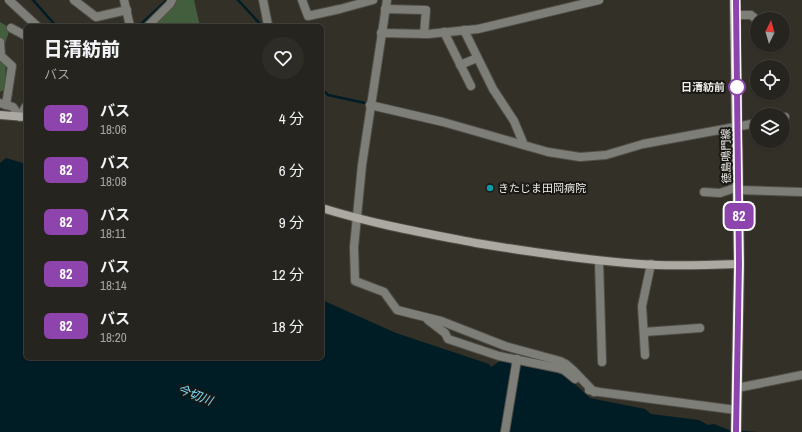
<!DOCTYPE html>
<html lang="ja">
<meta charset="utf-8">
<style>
body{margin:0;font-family:"Archivo Narrow","Noto Sans JP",sans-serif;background:#2e2c27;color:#f1f3f6;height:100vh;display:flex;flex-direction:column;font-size:15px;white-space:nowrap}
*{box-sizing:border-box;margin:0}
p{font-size:13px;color:#a4a4a4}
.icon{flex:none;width:22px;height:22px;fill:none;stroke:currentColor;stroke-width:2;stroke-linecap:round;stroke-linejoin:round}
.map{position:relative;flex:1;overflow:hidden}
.drawer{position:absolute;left:24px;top:24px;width:300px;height:336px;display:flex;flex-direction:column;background:#26241e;border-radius:6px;box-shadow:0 1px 3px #0004,0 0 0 1px #42413c}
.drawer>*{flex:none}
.badge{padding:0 8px;border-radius:6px;font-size:14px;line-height:26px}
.needle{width:26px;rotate:5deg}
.buttons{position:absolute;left:750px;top:12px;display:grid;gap:8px}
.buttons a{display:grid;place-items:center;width:40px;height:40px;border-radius:50%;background:#26241e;box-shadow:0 1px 3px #0004,0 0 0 1px #42413c;font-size:20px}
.map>.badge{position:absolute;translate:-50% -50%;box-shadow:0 0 0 2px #fff}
.round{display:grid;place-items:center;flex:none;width:42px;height:42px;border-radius:21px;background:#2e2c27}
.head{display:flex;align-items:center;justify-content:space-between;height:68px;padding:0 20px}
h1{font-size:19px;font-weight:800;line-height:30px}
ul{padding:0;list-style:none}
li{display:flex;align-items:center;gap:12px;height:52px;padding:0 20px}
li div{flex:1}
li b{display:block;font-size:15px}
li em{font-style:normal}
li .badge{min-width:44px;font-weight:700;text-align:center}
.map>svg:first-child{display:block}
</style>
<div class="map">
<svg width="802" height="432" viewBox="0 0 802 432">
<rect width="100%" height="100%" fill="#333028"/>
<g fill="#435e3c">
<polygon points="175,0 194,0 200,26 153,26"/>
<polygon points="0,22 10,28 5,44 6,89 0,92"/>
</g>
<polygon fill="#001c25" points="6,158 26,164 26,358 322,358 322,300 396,333 489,364 491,367 500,361 555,372 566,376 590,398 645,409 651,414 699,420 708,425 714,424 729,430 758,432 0,432 0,163"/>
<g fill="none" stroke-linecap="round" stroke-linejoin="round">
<g stroke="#001c25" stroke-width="2.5">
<polyline points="33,0 56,26"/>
<polyline points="238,0 262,26"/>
<polyline points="139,26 167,0"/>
<polyline points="322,89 328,95 365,103"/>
</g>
<defs>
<g id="street">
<polyline points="9,0 37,26"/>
<polyline points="74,0 96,17 127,10"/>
<polyline points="124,0 130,26"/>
<polyline points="263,0 268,25"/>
<polyline points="302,0 308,16 340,9 373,0"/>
<polyline points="387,0 362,165 354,247 355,281 384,292 397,310 441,321 505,346 560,361 566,364 574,371 594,392"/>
<polyline points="385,9 426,10 424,34"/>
<polyline points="736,15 751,15 757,20"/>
<polyline points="148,26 170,4 172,0"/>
<polyline points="11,28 26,36"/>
<polyline points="464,30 493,89 514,121 524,145"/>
<polyline points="444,32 471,86"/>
<polyline points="381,33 428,34 478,29 599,0"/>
<polyline points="0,42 1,56 12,66 6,105"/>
<polyline points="460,65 477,58"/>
<polyline points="0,103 13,107 20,117 26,106"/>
<polyline points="370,105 443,122 548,152 580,157 606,155 643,144 757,123"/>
<polyline points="783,117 785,117"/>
<polyline points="738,190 802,192"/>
<polyline points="704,192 720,193 738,187"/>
<polyline points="599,261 602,362"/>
<polyline points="428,320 445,333 448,339 499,356 558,368 564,370 575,379"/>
<polyline points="644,332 700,328"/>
<polyline points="645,355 642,306 651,264"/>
<polyline points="737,388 802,375"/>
<polyline points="589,390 599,392 736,410"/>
<polyline points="505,432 517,359"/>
</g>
<g id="secondary">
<polyline points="0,115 26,117"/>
<path d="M322 208C373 224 424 233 476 243 536 253 596 262 657 265 685 266 712 265 739 264"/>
</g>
<polyline id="primary" points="735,0 739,264 736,432"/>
</defs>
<use href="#street" stroke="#514e47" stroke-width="10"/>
<use href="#secondary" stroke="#514e47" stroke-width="10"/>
<use href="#primary" stroke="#514e47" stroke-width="12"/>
<use href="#street" stroke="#7e7e79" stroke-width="8"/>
<use href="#secondary" stroke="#aba9a2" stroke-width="8"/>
<use href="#primary" stroke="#cdcbc2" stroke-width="10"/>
</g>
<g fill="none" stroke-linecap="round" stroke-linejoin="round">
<defs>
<polyline id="line" points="736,0 739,264 736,432"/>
</defs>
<use href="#line" stroke="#fff" stroke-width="9"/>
<use href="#line" stroke="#8e44ad" stroke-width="6"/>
</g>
<circle fill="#fff" stroke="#8e44ad" stroke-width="2" cx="737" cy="87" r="8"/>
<circle fill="#0f9aa8" stroke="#191815" stroke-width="1.5" cx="490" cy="188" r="4"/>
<g text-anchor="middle" stroke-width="4" stroke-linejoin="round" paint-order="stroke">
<g font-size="11" font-weight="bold" fill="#eeede7" stroke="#191815" text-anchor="end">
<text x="725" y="91">日清紡前</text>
</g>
<g font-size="11" fill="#eeede7" stroke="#191815">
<text transform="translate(726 156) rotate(-91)" y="4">徳島鳴門線</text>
</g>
<g font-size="11" fill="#eeede7" stroke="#191815" text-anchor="start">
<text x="498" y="192">きたじま田岡病院</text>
</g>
<g font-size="12" font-style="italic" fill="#7be1ff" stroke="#191815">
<text transform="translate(195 395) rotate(21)" y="4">今切川</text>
</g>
</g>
</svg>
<div class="buttons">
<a><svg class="needle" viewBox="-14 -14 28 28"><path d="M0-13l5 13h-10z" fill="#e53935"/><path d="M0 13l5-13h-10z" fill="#a4a4a4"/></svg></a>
<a><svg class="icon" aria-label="locate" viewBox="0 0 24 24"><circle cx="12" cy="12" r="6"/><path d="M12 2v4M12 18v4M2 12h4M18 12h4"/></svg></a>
<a><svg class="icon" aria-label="layers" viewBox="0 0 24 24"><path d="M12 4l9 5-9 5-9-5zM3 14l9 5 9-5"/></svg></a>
</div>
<b class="badge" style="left:739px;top:216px;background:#8e44ad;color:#fff">82</b>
<section class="drawer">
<div class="head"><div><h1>日清紡前</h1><p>バス</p></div><a class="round"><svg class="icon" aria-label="heart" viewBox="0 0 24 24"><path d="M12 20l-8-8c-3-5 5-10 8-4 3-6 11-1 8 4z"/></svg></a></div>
<ul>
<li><span class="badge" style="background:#8e44ad;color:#fff">82</span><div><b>バス</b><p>18:06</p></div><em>4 分</em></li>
<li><span class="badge" style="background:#8e44ad;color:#fff">82</span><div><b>バス</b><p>18:08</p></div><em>6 分</em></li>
<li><span class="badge" style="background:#8e44ad;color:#fff">82</span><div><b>バス</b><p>18:11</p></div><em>9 分</em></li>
<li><span class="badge" style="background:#8e44ad;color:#fff">82</span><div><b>バス</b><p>18:14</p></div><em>12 分</em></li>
<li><span class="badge" style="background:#8e44ad;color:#fff">82</span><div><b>バス</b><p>18:20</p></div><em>18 分</em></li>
</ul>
</section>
</div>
